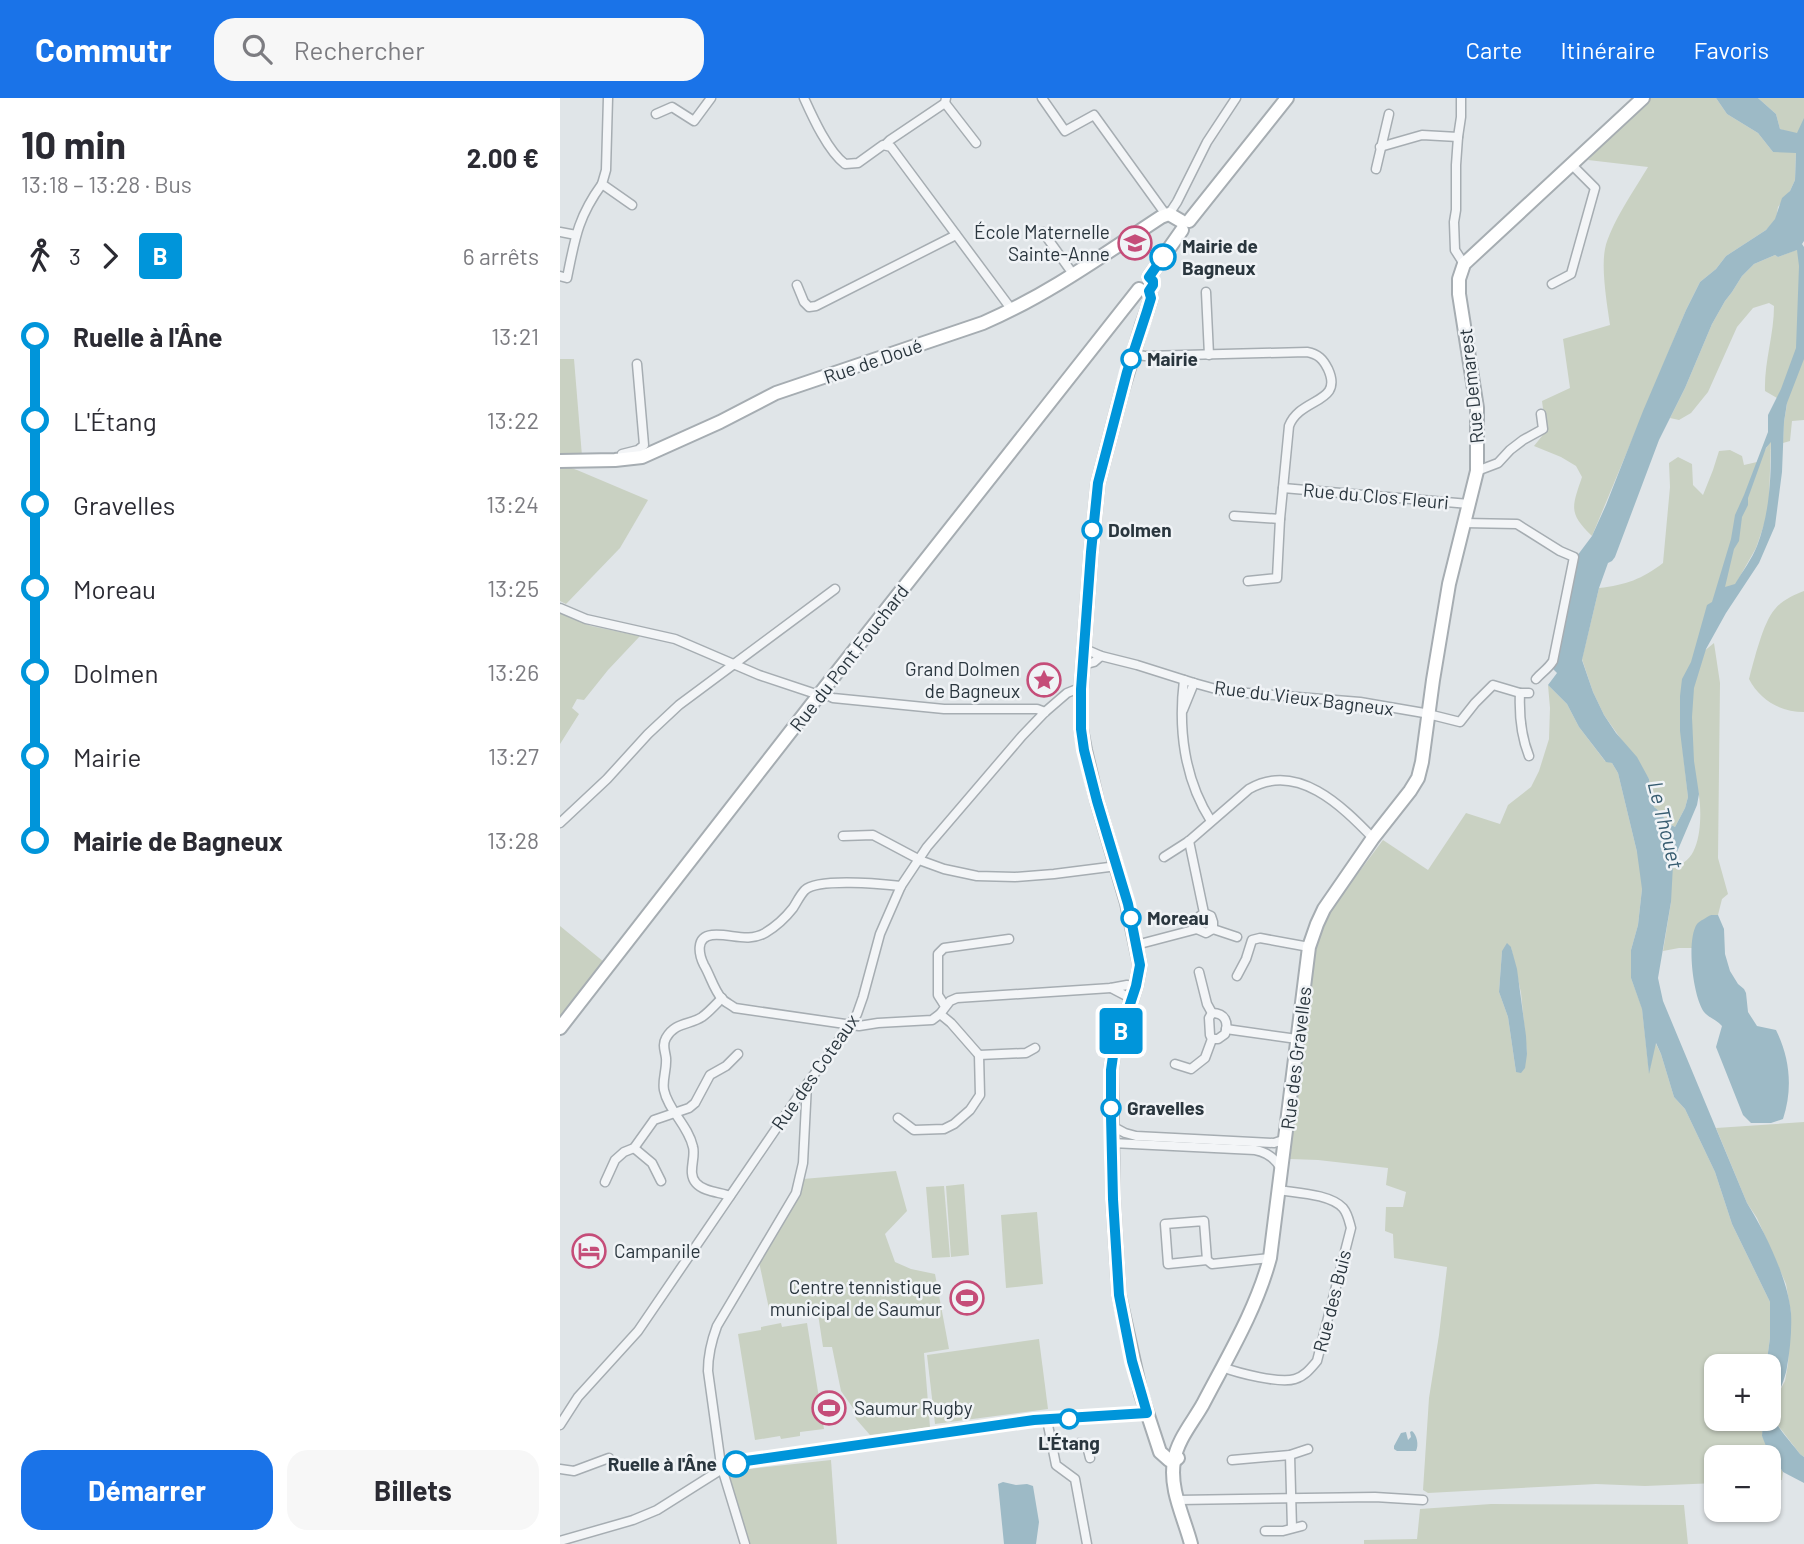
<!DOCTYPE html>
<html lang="fr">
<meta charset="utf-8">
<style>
body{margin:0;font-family:Barlow,sans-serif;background:#f7f7f7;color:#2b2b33;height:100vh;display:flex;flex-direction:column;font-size:26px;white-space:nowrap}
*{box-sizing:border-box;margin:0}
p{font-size:23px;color:#7c7c81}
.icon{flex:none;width:38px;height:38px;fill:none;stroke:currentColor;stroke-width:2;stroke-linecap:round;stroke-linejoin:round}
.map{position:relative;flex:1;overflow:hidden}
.sheet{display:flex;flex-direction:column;background:#fff;width:560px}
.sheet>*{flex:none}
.badge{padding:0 14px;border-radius:5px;font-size:24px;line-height:46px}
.fabs{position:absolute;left:1144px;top:1256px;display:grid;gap:14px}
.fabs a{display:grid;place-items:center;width:77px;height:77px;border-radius:14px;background:#fff;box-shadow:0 2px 5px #0004;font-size:35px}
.map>.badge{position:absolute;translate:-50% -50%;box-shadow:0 0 0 4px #fff}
.legs{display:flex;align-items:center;gap:10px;height:77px;padding:0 21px;font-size:23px}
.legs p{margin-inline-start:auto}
.summary{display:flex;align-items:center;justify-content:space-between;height:119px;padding:0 21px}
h1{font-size:38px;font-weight:700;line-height:52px}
.cta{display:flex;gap:14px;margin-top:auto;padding:14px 21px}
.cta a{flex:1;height:80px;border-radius:21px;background:#1a73e8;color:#fff;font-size:28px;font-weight:700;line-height:80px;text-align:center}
.cta a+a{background:#f7f7f7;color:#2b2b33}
ul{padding:0 21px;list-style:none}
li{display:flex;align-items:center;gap:24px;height:84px;font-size:26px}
li i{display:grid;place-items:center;width:10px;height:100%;margin:0 9px;background:currentColor}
li i::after{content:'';width:18px;height:18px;margin:-9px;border:5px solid;border-radius:50%;background:#fff}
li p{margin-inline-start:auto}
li:first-child i{background:linear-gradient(#0000 50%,currentColor 0)}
li:last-child i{background:linear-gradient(currentColor 50%,#0000 0)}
header{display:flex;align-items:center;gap:42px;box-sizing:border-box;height:98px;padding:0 35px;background:#1a73e8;color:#fff}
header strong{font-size:33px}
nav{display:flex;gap:38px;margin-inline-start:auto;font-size:24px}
.search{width:490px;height:63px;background:#f7f7f7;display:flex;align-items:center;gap:18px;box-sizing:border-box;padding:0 24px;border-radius:21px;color:#7c7c81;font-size:26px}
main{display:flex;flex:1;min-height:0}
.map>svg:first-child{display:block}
</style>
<header>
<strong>Commutr</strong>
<div class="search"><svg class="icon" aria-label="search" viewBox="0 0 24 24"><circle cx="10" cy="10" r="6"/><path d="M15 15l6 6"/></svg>Rechercher</div>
<nav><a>Carte</a><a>Itinéraire</a><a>Favoris</a></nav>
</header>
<main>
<section class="sheet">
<div class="summary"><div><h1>10 min</h1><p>13:18 – 13:28 · Bus</p></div><b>2.00 €</b></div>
<div class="legs"><svg class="icon" aria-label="walk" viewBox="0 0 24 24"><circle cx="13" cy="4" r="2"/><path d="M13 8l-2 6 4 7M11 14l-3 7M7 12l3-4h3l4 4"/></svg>3<svg class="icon" aria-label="forward" viewBox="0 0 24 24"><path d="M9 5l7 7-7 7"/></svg><b class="badge" style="background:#0095da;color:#fff">B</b><p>6 arrêts</p></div>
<ul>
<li><i style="color:#0095da"></i><b>Ruelle à l'Âne</b><p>13:21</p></li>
<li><i style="color:#0095da"></i><span>L'Étang</span><p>13:22</p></li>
<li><i style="color:#0095da"></i><span>Gravelles</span><p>13:24</p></li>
<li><i style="color:#0095da"></i><span>Moreau</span><p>13:25</p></li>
<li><i style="color:#0095da"></i><span>Dolmen</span><p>13:26</p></li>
<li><i style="color:#0095da"></i><span>Mairie</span><p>13:27</p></li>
<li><i style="color:#0095da"></i><b>Mairie de Bagneux</b><p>13:28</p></li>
</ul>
<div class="cta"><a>Démarrer</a><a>Billets</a></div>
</section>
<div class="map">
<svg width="1244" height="1446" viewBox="0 0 1244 1446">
<rect width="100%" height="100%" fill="#e0e5e8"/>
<g fill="#c9d1c2" fill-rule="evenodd">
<path d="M1089 0H1156L1167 16 1198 35 1213 54H1236L1235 82 1230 93 1218 109 1216 121 1206 132 1166 158 1156 171 1140 184 1126 212 1032 438C1008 415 1012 409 1022 379L1016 368 1001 359 974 348 986 333 982 303 1010 290 1003 241 1050 227C1047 206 1041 171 1045 151 1050 127 1075 91 1088 69L1028 62Z"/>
<polygon points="1198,0 1244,0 1244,39 1220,31 1216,16"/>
<path d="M1236 152 1244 154V322L1232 323 1230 343 1223 345 1224 324 1227 306 1205 293C1204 264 1214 237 1214 208L1209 205 1193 210 1177 229 1148 294 1131 315 1119 322 1110 320 1125 290 1152 226 1165 203 1172 194 1182 178 1194 166 1215 157 1218 159Z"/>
<polygon points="0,261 14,261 22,358 0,358"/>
<path d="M1211 343 1209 402 1207 418 1196 450 1132 563 1154 545 1160 585 1158 760 1168 796 1162 801 1158 817H1151L1135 833 1132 850H1119L1103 853 1111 804 1082 791 1078 827 1071 852V880L1082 910 1089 974 1095 944 1101 956 1114 999 1125 1011 1155 1074 1172 1126 1210 1204V1240L1206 1269H1157V1321H1203L1202 1338 1223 1374 1222 1382 1209 1383V1360H1157V1385L1085 1388 1036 1386 868 1395 863 1392 869 1300 879 1237 887 1169 834 1160 833 1136 825 1133 826 1109H843L846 1094 826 1087 828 1070 758 1062 730 1061 752 860 769 814 823 742 868 772 906 715 940 726 948 707 971 689 979 673 989 641 990 610 988 587 1007 606 1019 629 1045 663 1052 665 1058 675 1077 754C1085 757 1106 767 1113 767 1142 768 1142 717 1139 698 1137 680 1127 662 1122 645L1128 699 1125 710 1115 729C1103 723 1104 716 1094 709L1089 681 1044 617 1033 594 1022 561 1039 490C1066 487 1082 481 1103 465L1110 389 1109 365 1118 359 1132 366 1133 387 1143 397 1153 372 1159 353 1170 352 1182 358 1184 367 1197 364ZM951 849 961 895 967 956 956 974 948 919 939 894 942 853Z"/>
<polygon points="0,369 8,369 17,372 88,402 60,450 6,506 0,503"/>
<path d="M1244 493V614C1220 614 1200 602 1189 581 1194 563 1203 524 1215 511 1222 502 1234 497 1244 493Z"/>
<polygon points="0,515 31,528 80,538 48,572 24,602 17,601 12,610 19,616 0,646"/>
<polygon points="0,828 44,864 0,919"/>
<polygon points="1244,1024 1244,1359 1240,1356 1216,1325 1215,1316 1216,1300 1225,1283 1228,1266 1231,1215 1226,1186 1197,1120 1187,1105 1156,1030"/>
<polygon points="336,1073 347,1113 325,1136 335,1164 351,1171 375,1176 389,1251 364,1255 370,1329 310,1337 296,1321 293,1310 281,1293 272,1249 263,1249 258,1216 211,1220 199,1164 243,1081"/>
<polygon points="404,1086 409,1157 391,1159 386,1088"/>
<polygon points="384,1088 390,1159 372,1160 366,1089"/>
<polygon points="477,1114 483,1186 446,1190 441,1117"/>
<polygon points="221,1225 222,1229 247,1225 264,1331 240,1334 240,1338 221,1341 220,1338 195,1342 178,1236 201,1232 201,1229"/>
<polygon points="479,1241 488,1311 375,1326 367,1257"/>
<polygon points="271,1362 277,1446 186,1446 169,1381 171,1373"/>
<polygon points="931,1406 1124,1407 1128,1446 804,1446 804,1442 857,1441 860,1411"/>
</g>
<g fill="#9dbac6" fill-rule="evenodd">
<path d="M1156 0H1198L1216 16 1220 31 1237 35 1244 20V143L1242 146 1244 149V261L1227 305 1224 324 1222 374 1215 428 1199 465 1166 515 1146 551 1134 590 1132 619 1134 663 1139 696 1137 707 1117 754 1113 767 1111 804 1098 880 1103 903 1187 1105C1205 1134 1228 1181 1231 1215 1232 1232 1230 1252 1227 1269 1225 1286 1208 1310 1217 1326 1221 1334 1234 1348 1240 1356L1244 1359V1385L1223 1374 1206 1348 1202 1338 1203 1321H1209V1269H1206L1210 1240V1204L1172 1126 1155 1074 1125 1011 1114 999 1101 956 1096 945 1089 976 1082 911 1071 880V852L1078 827 1082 791 1077 754 1058 675 1052 665 1046 664 1019 629 1007 606 988 587 997 575 993 571 1017 458 1032 438 1046 407 1083 313 1126 212 1140 184 1156 171 1166 158 1206 132 1215 121 1222 100 1230 93 1235 82 1236 55 1213 54 1198 35 1167 16ZM1237 152 1239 168 1236 250 1221 291 1208 317V334L1184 397 1175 417 1171 441 1152 504 1147 507 1131 564 1122 581 1120 598V633L1128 699 1125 710 1115 729C1103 723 1104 716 1094 709L1089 681 1077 659 1056 635 1044 617 1033 594 1022 562 1039 490 1048 465 1052 463 1055 459 1099 342 1125 290 1152 226 1165 203 1172 194 1182 178 1194 166 1215 157 1218 159ZM1211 344C1211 380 1210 414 1197 448 1192 461 1182 474 1175 486L1165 489 1174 451 1179 443 1182 419 1188 407V400L1206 350Z"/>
<path d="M1151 817H1158L1164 831 1165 856 1170 873 1178 886 1184 891 1186 895 1188 914 1197 928 1216 932C1230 960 1233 991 1223 1021L1211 1025H1191L1183 1017 1156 949 1162 928C1157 922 1149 920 1144 914 1133 899 1126 842 1137 826 1140 823 1147 819 1151 817Z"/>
<polygon points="947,845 951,849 957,871 966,938 967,956 965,970 961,975 956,974 948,919 939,894 942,853"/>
<path d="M852 1333C857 1337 859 1347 856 1353H837L834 1351V1348L841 1335 846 1334 848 1342 851 1339 850 1334Z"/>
<polygon points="443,1384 456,1387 467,1386 473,1388 479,1424 476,1446 444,1446 438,1386"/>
</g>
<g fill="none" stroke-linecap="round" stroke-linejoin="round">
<defs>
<g id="street">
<polyline points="48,0 46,72 42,86 72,107"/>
<path d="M244 0C253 20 268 53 285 66L298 65 323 47 331 49 452 212"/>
<polyline points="482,0 505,33 534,17 604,114 609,116 617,104 647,44 676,0"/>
<polyline points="901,0 901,19 898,39 896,67 896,112 894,124 895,152 904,166"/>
<polyline points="385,5 416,45"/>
<polyline points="96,16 112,9 134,23 151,0"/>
<polyline points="325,47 330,42 385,5 386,0"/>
<polyline points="820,49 862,37 898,39"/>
<polyline points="816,71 829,16"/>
<polyline points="0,134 16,137"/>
<polyline points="483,134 513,176"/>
<path d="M0 178 7 180C15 140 18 119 42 86"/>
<polyline points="992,186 1011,176 1035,90 1012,67"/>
<polyline points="237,187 244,204 249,209 256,208 396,137"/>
<polyline points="646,194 649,257"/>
<path d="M572 256 585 258 747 254C758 256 763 261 768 271 784 306 740 299 729 328L720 421 674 418"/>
<polyline points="62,356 78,352 84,347 77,266"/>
<polyline points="917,373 938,365 950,352 963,342 983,331 981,316"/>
<polyline points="723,390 909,406"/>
<path d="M904 425 957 426 1000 453 1014 459 993 563C988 571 982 574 976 581"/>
<polyline points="688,483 717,480 720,421"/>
<polyline points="0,510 26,521 115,541 199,577 259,597"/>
<polyline points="525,551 541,558 577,567 634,585 663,593 800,604 864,615 900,624 915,605 933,587 960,595 969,595"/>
<polyline points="523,567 534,564 541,558"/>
<path d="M624 582C618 630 624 681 651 723"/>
<polyline points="261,594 273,600 384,611 477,611 485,614"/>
<path d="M960 595C959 617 961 638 969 658"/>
<polyline points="623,612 634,585"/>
<polyline points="0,725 47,681 88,636 119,607 275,491"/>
<polyline points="283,738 313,737 362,763 384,771 417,778 455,779 494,776 557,768"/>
<polyline points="629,743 644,815 651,818 653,824 653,831 646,835 637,831 640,818 644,815"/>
<path d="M604 759 629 743 689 691C737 663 782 708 813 740"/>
<path d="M341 788C322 786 258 780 245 792 240 797 237 804 233 810 226 819 215 829 205 835 187 845 170 835 152 837 135 839 139 857 144 867 150 877 154 892 162 901 165 904 171 907 175 910L299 928 318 925 372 922 380 916 390 903 397 900 551 890 567 887 576 888"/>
<polyline points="653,831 677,839"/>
<polyline points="576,847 637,831"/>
<polyline points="639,874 647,906 652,915"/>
<polyline points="677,878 686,861 692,842 700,840 749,849"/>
<polyline points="551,890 572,901"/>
<path d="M162 900C156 906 149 914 142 919 130 927 115 924 106 940 102 947 105 952 106 960 107 971 102 982 104 992 108 1012 128 1027 133 1049 136 1060 127 1075 136 1085 144 1094 159 1094 170 1098"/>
<polyline points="385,908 378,897 378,856 384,850 449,841"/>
<path d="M652 915C665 915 669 924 665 936L658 941H652L650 937 649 920Z"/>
<polyline points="666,931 737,941"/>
<polyline points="419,957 466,955 475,950"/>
<polyline points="615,966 631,971 645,960 652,941"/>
<polyline points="338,1020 354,1032 384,1031 394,1026 410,1012 420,997 419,957 391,925 380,916"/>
<polyline points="552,1028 565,1035 576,1038 714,1045 726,1041"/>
<path d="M552 1045 695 1052C706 1054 714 1059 720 1069"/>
<polyline points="74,1050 92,1065 101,1083"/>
<polyline points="45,1084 55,1062 64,1054 74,1050 94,1022 129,1010 135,1005 150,977 166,968 178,956"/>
<polyline points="647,1162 644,1123 605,1126 608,1166 647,1162 652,1166 710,1160"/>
<path d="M662 1269C678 1275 720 1286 735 1281 745 1278 751 1270 757 1263L791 1130C789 1123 788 1116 783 1110 770 1096 737 1095 719 1092"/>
<polyline points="487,1322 496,1367 515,1381 527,1446"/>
<polyline points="0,1327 18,1299 78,1233 237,1000 290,927 297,916 303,899 320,836 341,788 367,749 462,638 485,614 507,595 517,591 521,591"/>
<polyline points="492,1349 521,1345 527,1348 530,1360"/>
<polyline points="730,1357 732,1430"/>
<polyline points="672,1362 730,1357 748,1351"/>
<polyline points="0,1371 14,1373 49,1360"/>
<polyline points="618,1402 815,1399 863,1402"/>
<polyline points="705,1433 723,1433 742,1428"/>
<polyline points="0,1443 73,1422 97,1412 162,1371 185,1363 474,1322 587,1315"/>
<path d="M185 1446 161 1367 148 1273C148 1256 151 1244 157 1228L236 1095 243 1065 247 986"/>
</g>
<g id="secondary">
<polyline points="629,123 727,0"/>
<polyline points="589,179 622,132"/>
<polyline points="589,193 591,200 587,213 582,227 562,293 538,385 531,454 521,591 521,631 525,652 537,703 567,805 580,867 576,888 553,958 551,972 553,1101 559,1197 581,1296 600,1354 609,1362 614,1363 618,1360"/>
<path d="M0 363 55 362 82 359 160 324 216 295 423 225C486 198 543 157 601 119L609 116 621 123"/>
<polyline points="0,930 259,597 579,191"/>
<path d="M631 1446C624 1419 609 1391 614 1363 617 1342 633 1324 643 1306 668 1258 696 1212 710 1160L749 849 757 826 764 811 813 740 850 693 858 680 862 664 873 582 889 486 917 373V310L899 196V181L904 166 1083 0"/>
</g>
</defs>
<use href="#street" stroke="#a6adb2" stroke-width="11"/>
<use href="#secondary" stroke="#a6adb2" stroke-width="16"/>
<use href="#street" stroke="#f3f5f7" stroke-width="8"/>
<use href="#secondary" stroke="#fff" stroke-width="12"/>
</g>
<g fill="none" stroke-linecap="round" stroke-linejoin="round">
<defs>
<polyline id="line-1" points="176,1366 186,1363 474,1322 587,1315 572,1263 559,1197 553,1101 551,1018 551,972 553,958 576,888 580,867 568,806 537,703 524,652 521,631 521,591 531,454 538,385 567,274 587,213 591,200 589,193 593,187 593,183 589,179 603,159"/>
</defs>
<use href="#line-1" stroke="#fff" stroke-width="16"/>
<use href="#line-1" stroke="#0095da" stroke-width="10"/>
</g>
<defs>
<symbol id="school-ring" viewBox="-11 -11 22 22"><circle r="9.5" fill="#f0f3f6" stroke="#c54d79" stroke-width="1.5"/><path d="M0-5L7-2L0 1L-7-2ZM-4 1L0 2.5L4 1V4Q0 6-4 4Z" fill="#c54d79"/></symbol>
<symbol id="sight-ring" viewBox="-11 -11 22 22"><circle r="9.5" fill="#f0f3f6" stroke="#c54d79" stroke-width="1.5"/><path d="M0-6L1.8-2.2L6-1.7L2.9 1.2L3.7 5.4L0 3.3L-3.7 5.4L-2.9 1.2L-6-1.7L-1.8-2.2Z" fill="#c54d79"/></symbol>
<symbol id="hotel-ring" viewBox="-11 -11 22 22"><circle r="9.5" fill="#f0f3f6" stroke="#c54d79" stroke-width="1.5"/><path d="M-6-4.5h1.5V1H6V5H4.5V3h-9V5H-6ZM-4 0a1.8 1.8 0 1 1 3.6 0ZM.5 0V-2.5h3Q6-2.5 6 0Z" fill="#c54d79"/></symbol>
<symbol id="stadium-ring" viewBox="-11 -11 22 22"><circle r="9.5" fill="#f0f3f6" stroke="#c54d79" stroke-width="1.5"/><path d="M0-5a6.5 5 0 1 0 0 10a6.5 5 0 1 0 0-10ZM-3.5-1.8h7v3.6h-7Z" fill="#c54d79"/></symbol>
</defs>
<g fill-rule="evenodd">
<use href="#school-ring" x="556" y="126" width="38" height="38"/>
<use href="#sight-ring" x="465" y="563" width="38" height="38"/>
<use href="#hotel-ring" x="10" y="1134" width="38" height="38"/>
<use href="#stadium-ring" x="388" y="1181" width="38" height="38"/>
<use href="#stadium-ring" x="250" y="1291" width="38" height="38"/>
</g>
<g fill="#fff" stroke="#0095da" stroke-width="3.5">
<circle cx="603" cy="159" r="12"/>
<circle cx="571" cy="261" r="9"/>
<circle cx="532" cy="432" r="9"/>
<circle cx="571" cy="820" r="9"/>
<circle cx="551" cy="1010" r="9"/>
<circle cx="509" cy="1321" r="9"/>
<circle cx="176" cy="1366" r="12"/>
</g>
<g text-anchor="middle" stroke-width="5" stroke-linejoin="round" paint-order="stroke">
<g font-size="19" fill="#2a363e" stroke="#f0f3f6" text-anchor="end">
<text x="550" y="141">École Maternelle<tspan x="550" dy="22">Sainte-Anne</tspan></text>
<text x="460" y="578">Grand Dolmen<tspan x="460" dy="22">de Bagneux</tspan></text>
<text x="54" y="1160" text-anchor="start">Campanile</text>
<text x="382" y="1196">Centre tennistique<tspan x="382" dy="22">municipal de Saumur</tspan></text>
<text x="294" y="1317" text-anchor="start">Saumur Rugby</text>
</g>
<g font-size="19" font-weight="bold" fill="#2a363e" stroke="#f0f3f6" text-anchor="start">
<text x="622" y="155">Mairie de<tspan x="622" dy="22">Bagneux</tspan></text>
<text x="587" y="268">Mairie</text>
<text x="548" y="439">Dolmen</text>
<text x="587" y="827">Moreau</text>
<text x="567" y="1017">Gravelles</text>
<text x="509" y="1352" text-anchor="middle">L'Étang</text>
<text x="157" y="1373" text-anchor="end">Ruelle à l'Âne</text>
</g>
<g font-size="19" fill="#2a363e" stroke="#f0f3f6">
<text transform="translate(313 263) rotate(-19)" y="7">Rue de Doué</text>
<text transform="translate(911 288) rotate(-96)" y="7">Rue Demarest</text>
<text transform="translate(816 398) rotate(5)" y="7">Rue du Clos Fleuri</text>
<text transform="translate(289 560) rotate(-52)" y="7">Rue du Pont Fouchard</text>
<text transform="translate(744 600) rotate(7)" y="7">Rue du Vieux Bagneux</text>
<text transform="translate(736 960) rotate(-83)" y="7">Rue des Gravelles</text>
<text transform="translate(255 974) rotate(-55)" y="7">Rue des Coteaux</text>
<text transform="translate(772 1203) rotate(-76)" y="7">Rue des Buis</text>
</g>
<g font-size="21" font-style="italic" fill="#375c70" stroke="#f0f3f6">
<text transform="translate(1105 727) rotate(76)" y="7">Le Thouet</text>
</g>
</g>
</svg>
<div class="fabs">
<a>+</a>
<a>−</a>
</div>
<b class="badge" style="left:561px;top:933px;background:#0095da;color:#fff">B</b>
</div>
</main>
